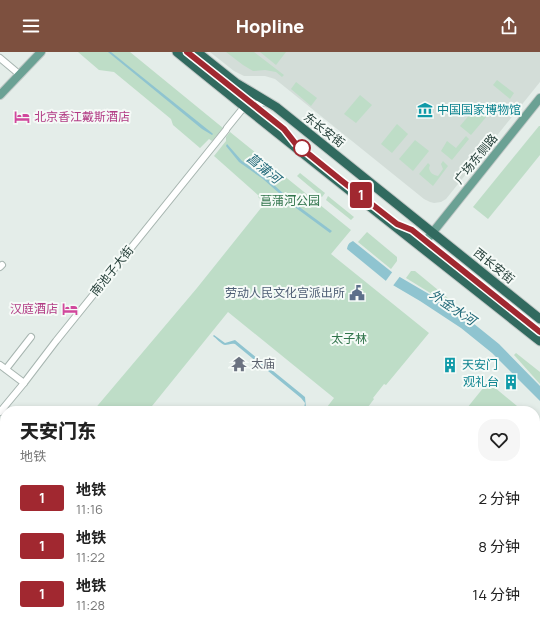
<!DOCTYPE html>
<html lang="zh">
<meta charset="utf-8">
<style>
body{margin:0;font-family:Manrope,"Noto Sans SC",sans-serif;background:#f6f6f6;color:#222;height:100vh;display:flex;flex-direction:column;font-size:15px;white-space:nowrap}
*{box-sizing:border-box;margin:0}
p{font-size:13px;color:#767676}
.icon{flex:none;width:22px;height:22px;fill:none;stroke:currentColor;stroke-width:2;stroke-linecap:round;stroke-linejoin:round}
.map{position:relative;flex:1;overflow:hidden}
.side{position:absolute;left:0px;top:354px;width:540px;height:220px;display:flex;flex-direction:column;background:#fff;border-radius:16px 16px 0 0;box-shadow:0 2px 6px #0003}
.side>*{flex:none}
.badge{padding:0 8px;border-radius:3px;font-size:14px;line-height:26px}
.map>.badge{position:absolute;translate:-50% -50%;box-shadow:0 0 0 2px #fff}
.round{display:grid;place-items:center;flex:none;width:42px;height:42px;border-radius:16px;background:#f6f6f6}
.headline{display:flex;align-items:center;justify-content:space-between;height:68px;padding:0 20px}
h1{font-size:19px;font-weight:800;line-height:30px}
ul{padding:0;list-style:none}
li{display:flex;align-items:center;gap:12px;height:48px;padding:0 20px}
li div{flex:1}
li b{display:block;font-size:15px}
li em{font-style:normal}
li .badge{min-width:44px;font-weight:700;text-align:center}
header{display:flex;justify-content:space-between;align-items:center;height:52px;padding:0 20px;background:#7d503f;color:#fff;font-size:18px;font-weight:800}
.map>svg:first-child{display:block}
</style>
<header><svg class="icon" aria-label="menu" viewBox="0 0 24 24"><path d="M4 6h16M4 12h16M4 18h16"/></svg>Hopline<svg class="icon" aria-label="share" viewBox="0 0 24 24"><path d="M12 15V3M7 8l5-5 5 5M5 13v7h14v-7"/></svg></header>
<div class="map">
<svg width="540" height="574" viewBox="0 0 540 574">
<rect width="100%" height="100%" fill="#e4ede9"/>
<polygon fill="#d3ddd8" points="210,0 540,0 540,30 446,147 441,150 434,151 430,150 424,147 275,27 265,24 244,24 234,19"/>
<g fill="#beddc7">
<polygon points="78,0 130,0 223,76 212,89 209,87 200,96 173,73 171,67 114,20 99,18"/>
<polygon points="226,0 254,0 284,23 282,25 276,20 265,18 253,19 243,13"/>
<polygon points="260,0 286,0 276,13"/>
<polygon points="497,28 514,41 510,47 493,33"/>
<polygon points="296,30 317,46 311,54 291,37"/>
<polygon points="360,43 372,53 356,71 344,62"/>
<polygon points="476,55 487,64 471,83 460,74"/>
<polygon points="397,72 408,82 392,101 381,92"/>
<polygon points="539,74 540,74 540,103 488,167 473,155"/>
<polygon points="230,80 351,178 331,202 429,281 386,333 384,332 373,346 374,347 365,359 324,359 334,346 228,260 148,359 93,359 197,236 265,151 258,145 259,144 214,104 226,89 226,85"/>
<polygon points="466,84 469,87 452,108 441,99 447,89 456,96"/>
<polygon points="415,88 429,99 413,119 399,107"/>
<path d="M443 109 448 114 433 134 419 122 428 111 430 113 429 116C430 121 433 123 438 124L443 117 441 112Z"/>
<polygon points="300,121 325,141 322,145 297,124"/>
<polygon points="328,144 354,165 351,168 326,148"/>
<polygon points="367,180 397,205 397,209 391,217 358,190"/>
<polygon points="411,219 415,219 455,252 453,255 406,226"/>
<polygon points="516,301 540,320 540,332 514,303"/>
<polygon points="488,330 523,359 470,359 467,356"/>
<polygon points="535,369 540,373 540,511 535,507"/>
<polygon points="540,541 540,574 514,574 518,569 535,569 535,548"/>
<polygon points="5,548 6,569 1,574 0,574 0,552"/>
<polygon points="13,569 32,569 35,572 35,574 9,574"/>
<polygon points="55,569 87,569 89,571 87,574 61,574"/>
</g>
<g fill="#8fc4d0">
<polygon points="108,0 111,0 212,81 213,82 212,83 202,77"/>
<polygon points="227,92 242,109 265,125 294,151 332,179 330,181 296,156 263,127 239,110 226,94"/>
<path d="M353 189 393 221 434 245 468 267 499 292 540 334V349L492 301 461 276 420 249 386 229 347 197C348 192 349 191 353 189Z"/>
<path d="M214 283 225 291 235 288 241 293 305 345 306 356 309 359H307L304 356 305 351 301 346 235 292C231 291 228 293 225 293 221 292 216 286 213 284Z"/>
<polygon points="5,401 5,456 0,462 0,407"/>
</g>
<polygon fill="#e4ede9" points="393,219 401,223 392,235 385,230"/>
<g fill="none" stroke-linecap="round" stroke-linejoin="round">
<defs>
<g id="minor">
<polyline points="0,6 19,22"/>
<polyline points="227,76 244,55 265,50"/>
<polyline points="0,215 2,213"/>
<polyline points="0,313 24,331"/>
<polyline points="6,317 31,285"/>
<polyline points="0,360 24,331 56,289 226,78"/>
</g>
<g id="major">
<polyline points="0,43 41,0"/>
<polyline points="421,195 540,46"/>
</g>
<g id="highway">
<path d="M177 0C297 98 419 193 540 289"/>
<polyline points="197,0 236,31 276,55 540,267"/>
</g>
</defs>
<use href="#minor" stroke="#a7b5b0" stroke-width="8"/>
<use href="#major" stroke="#c2c9c7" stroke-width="10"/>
<use href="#highway" stroke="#c2c9c7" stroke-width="11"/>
<use href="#minor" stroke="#fff" stroke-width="6"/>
<use href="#major" stroke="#6ba194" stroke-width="8"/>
<use href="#highway" stroke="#316a5f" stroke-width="9"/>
</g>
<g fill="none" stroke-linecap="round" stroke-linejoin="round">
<defs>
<polyline id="line" points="187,0 284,77 295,91 342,129 397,172 412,178 540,280"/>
</defs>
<use href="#line" stroke="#fff" stroke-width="9"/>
<use href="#line" stroke="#a12830" stroke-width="6"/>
</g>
<defs>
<symbol id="museum-bare" viewBox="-9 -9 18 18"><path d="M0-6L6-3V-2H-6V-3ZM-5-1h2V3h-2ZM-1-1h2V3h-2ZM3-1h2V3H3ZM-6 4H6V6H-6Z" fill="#0f9aa8" stroke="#f5faf7" stroke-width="2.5" paint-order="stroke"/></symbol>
<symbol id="hotel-bare" viewBox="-9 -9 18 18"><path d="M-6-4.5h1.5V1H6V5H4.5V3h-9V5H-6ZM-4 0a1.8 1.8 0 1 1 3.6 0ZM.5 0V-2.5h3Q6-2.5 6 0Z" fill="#d1479c" stroke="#f5faf7" stroke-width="2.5" paint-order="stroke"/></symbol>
<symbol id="civic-bare" viewBox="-9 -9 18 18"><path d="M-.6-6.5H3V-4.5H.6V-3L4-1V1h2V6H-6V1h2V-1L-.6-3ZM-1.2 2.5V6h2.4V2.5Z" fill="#5c6f8a" stroke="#f5faf7" stroke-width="2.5" paint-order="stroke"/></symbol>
<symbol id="temple-bare" viewBox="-9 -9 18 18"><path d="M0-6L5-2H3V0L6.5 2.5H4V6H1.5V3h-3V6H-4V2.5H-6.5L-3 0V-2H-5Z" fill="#6b7280" stroke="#f5faf7" stroke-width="2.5" paint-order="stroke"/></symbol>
<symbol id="building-bare" viewBox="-9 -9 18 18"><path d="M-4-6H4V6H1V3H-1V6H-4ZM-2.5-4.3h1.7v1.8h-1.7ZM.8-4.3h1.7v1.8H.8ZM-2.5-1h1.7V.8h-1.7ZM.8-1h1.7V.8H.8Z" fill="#0f9aa8" stroke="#f5faf7" stroke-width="2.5" paint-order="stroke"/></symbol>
</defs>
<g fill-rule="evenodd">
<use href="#museum-bare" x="414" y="47" width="22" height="22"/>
<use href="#hotel-bare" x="11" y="54" width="22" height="22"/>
<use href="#civic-bare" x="346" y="230" width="22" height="22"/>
<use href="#hotel-bare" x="59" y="246" width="22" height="22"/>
<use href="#temple-bare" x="228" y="301" width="22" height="22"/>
<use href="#building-bare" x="439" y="302" width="22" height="22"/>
<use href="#building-bare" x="500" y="319" width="22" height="22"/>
</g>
<circle fill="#fff" stroke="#a12830" stroke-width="2" cx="302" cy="96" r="8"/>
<g text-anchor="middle" stroke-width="4" stroke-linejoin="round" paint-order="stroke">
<g font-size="12" fill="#0d838f" stroke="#f5faf7" text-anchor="start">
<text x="437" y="62">中国国家博物馆</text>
<text x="462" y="317">天安门</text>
<text x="499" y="334" text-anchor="end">观礼台</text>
</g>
<g font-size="12" fill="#b23c85" stroke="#f5faf7" text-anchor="start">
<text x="34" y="69">北京香江戴斯酒店</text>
<text x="58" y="261" text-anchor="end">汉庭酒店</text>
</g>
<g font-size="12" fill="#243e38" stroke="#f5faf7">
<text transform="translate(324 78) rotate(38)" y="4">东长安街</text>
<text transform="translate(476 107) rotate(-51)" y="4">广场东侧路</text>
<text transform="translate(494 214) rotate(39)" y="4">西长安街</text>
<text transform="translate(112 219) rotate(-51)" y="4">南池子大街</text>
</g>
<g font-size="12" fill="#30744b" stroke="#f5faf7">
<text x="290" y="153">菖蒲河公园</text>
<text x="349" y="291">太子林</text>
</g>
<g font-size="12" fill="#4e5e75" stroke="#f5faf7" text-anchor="end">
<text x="345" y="245">劳动人民文化宫派出所</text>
</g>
<g font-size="12" fill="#5b616d" stroke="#f5faf7" text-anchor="start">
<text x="251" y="316">太庙</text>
</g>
<g font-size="13" font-style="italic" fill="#206878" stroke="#f5faf7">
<text transform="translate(264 116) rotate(39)" y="5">菖蒲河</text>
<text transform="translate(453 255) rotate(34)" y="5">外金水河</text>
</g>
</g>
</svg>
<b class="badge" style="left:361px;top:143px;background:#a12830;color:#fff">1</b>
<section class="side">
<div class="headline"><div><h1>天安门东</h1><p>地铁</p></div><a class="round"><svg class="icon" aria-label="heart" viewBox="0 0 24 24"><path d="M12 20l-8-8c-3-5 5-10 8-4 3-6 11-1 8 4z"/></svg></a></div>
<ul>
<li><span class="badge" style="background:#a12830;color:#fff">1</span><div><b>地铁</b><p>11:16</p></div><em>2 分钟</em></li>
<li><span class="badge" style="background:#a12830;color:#fff">1</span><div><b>地铁</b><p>11:22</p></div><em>8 分钟</em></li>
<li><span class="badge" style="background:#a12830;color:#fff">1</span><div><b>地铁</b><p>11:28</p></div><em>14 分钟</em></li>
</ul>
</section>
</div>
